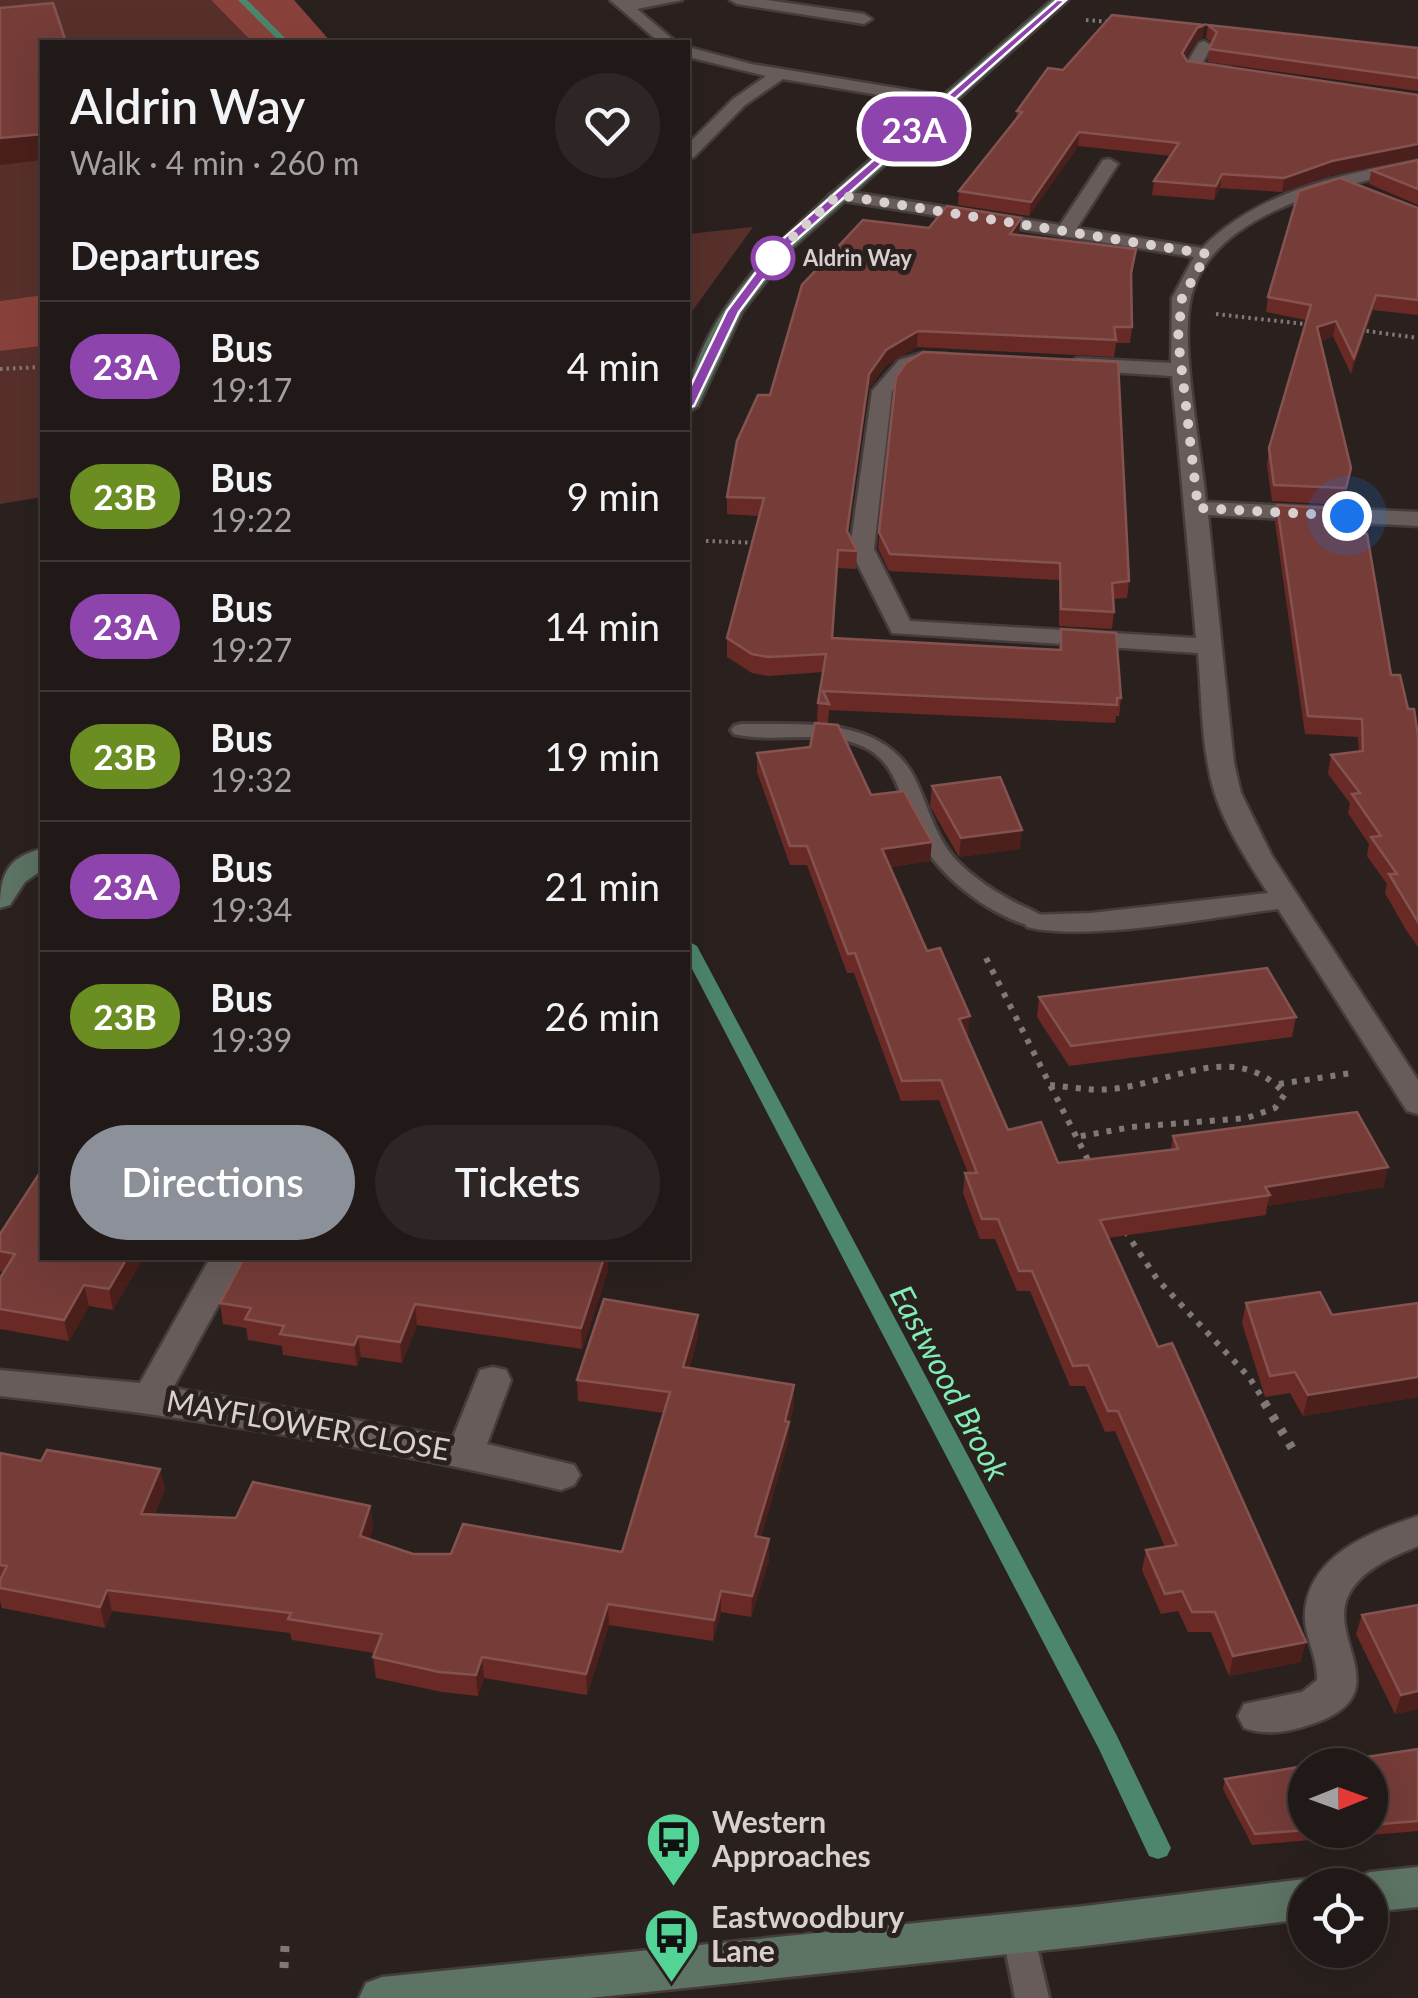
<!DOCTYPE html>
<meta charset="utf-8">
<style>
body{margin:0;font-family:Lato,sans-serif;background:#2d2624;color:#f1f3f6;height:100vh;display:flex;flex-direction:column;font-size:38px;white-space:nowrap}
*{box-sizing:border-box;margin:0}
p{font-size:32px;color:#a2a0a1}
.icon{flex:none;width:55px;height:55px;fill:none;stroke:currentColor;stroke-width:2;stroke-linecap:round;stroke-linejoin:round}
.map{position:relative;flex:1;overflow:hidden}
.drawer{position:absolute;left:40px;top:40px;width:650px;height:1220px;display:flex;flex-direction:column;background:#201917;border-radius:0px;box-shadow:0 10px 40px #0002,0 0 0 2px #3d3836}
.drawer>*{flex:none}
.badge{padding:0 20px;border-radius:32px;font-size:35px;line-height:65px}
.needle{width:65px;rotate:89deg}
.controls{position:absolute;left:1288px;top:1748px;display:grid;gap:20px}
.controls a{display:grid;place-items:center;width:100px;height:100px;border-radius:50%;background:#201917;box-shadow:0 10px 40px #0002,0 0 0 2px #3d3836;font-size:50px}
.you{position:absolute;width:50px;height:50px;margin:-25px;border:8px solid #fff;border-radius:50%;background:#1a73e8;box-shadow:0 0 0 15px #1a73e833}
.map>.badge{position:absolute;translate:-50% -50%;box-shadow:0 0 0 5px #fff}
h2{padding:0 30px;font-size:38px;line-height:90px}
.round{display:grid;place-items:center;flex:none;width:105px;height:105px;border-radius:52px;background:#2d2624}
.overview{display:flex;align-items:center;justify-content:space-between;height:170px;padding:0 30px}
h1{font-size:48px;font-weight:600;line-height:75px}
.cta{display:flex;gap:20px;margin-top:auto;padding:20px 30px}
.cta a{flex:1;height:115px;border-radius:60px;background:#8c9099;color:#fff;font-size:40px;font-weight:600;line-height:115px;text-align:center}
.cta a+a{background:#2d2624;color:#f1f3f6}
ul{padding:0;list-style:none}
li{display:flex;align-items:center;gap:30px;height:130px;padding:0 30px;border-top:2px solid #3d3836}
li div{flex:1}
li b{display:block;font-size:38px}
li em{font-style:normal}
li .badge{min-width:110px;font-weight:700;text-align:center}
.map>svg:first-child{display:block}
</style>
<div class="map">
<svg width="1418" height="1998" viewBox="0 0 1418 1998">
<rect width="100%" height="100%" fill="#2a211f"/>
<g fill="#58302b">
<polygon points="0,0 211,0 252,42 42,42 42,295 0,301"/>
<polygon points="753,227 688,317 688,234"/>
<polygon points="42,346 42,497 0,504 0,351"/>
</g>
<g fill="#89423b">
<polygon points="211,0 294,0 331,42 252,42"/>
<polygon points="42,295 42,346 0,351 0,301"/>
</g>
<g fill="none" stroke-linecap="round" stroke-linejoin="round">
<g fill="#4c866c" fill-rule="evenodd">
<polygon points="238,0 247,0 289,42 280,42"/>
<polygon points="688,941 697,946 1117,1736 1171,1848 1167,1856 1158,1859 1149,1856 1099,1749 688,961"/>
</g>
<defs>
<g id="lane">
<path d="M741 724C802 725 883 715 915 779 929 808 935 838 958 862 974 878 994 891 1014 902 1026 908 1039 912 1048 921L1037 928C990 916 941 879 918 836 901 805 899 763 864 747 823 728 776 744 734 734L731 730 734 726Z"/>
<polygon points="1019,1917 1031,1921 1049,1998 1015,1998 1002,1932 1007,1921"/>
</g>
<g id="street">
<polygon points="610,0 682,0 637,9 676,42 659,42"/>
<polygon points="730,0 767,0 864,14 872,19 864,24 737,4"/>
<polygon points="1204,41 1212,46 1202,64 1230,68 1230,74 1186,71 1184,68 1199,43"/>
<polygon points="688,47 751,64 945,96 953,101 945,106 783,79 745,105 694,157 688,158 688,144 733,99 766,76 688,57"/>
<path d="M1109 159 1118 164 1077 228 1202 248C1260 190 1340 175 1418 160V170C1344 184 1207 211 1190 302 1181 352 1201 448 1206 502L1418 512V526L1208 515 1234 763 1241 793 1272 856 1418 1080V1114L1407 1111 1278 909C1213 917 1087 942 1027 927L1023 921 1027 915 1091 913 1268 893C1248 862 1225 827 1214 791 1201 747 1202 698 1198 653L892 633 850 549 872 391 899 360 922 353 948 354V362L914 369 892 391 874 549 910 621 1196 638 1172 376 1077 370 1067 364 1077 358 1171 363 1172 298 1194 257 838 200 829 195 838 190 1060 225 1103 160Z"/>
<path d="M210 1258H244L173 1388 453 1437 480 1370 493 1367 506 1370 511 1380 487 1444 574 1465 580 1475 574 1485 561 1490C376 1447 189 1416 0 1396V1370L140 1383Z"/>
<path d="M1418 1516V1546C1394 1556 1362 1569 1349 1594 1325 1639 1401 1695 1312 1724 1290 1732 1265 1736 1244 1728L1238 1716 1244 1704 1302 1692 1317 1680C1318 1658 1306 1640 1305 1619 1304 1557 1370 1532 1418 1516Z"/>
</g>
<g id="secondary">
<path d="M1052 0H1068L789 251 742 312 698 406 688 412C688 305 824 201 898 136 949 90 1001 45 1052 0Z"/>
<path d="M42 849V870L25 882 10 905 0 908C0 875 7 857 42 849Z"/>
<polygon points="1418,1867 1418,1907 1370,1912 1370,1885 1351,1885 1355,1878 1370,1872"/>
<polygon points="1305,1879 1321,1885 1305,1885 1305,1919 1085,1946 589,1998 359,1998 366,1983 382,1977 1085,1906"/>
</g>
</defs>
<use href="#lane" stroke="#453d3c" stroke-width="6"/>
<use href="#street" stroke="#453d3c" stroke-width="5"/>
<use href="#secondary" stroke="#453d3c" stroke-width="5"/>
<g stroke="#807877" stroke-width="4" stroke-dasharray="2.5 4" stroke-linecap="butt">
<polyline points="1086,20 1113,22"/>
<polyline points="1216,314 1313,325"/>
<polyline points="1360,330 1418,338"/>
<polyline points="0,369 42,367"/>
<polyline points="706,541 761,543"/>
</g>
<g stroke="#807877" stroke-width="6" stroke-dasharray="5 8" stroke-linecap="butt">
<polyline points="986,958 1091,1166"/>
<polyline points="1279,1084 1352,1073"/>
<path d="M1050 1085C1070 1087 1091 1091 1112 1089 1173 1083 1236 1039 1285 1094L1275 1108 1247 1118 1132 1127 1076 1137"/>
<polyline points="1125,1231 1157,1279 1249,1377 1266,1404"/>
</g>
<g stroke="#807877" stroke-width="9" stroke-dasharray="6 10" stroke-linecap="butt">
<polyline points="1264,1402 1292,1448"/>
<polyline points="284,1968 285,1946"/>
</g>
<use href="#lane" fill="#675c5a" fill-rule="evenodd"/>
<use href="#street" fill="#675c5a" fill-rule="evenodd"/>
<use href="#secondary" fill="#5d7363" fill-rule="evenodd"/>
</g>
<g fill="#692a26">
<polygon points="1204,25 1202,38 1196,41 1185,58 1187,61 1330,176 1282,192 1220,188 1214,200 1152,195 1154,181 1171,156 1078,146 1029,216 958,205 959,191 1016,118 1017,111 1063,70"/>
<polygon points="1208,25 1418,48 1418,91 1208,62 1209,49 1212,43 1206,38"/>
<polygon points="1418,160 1418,205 1369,184 1371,170"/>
<polygon points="1418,208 1418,315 1373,310 1351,374 1333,336 1321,341 1351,468 1343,505 1272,501 1267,465 1269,448 1306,320 1266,312 1268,297"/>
<polygon points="1021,218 1018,235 1134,264 1131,280 1132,327 1130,343 1116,343 1114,357 917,347 885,366 868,390 848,534 857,551 856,569 837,568 833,638 1059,650 1061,629 1121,698 1119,716 1116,716 1115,723 829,710 828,723 817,722 818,703 823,672 768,676 752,673 727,657 727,638 759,516 727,514 727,497 770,395 929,228"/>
<polygon points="896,377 1129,581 1127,598 1113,599 1114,612 1112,629 1059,626 1059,580 889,571 878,548"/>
<polygon points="1277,505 1337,533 1391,675 1408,709 1418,736 1418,947 1406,930 1385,893 1387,884 1367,856 1369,844 1348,813 1350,803 1328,774 1331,755 1359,752 1358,737 1305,734 1275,522"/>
<polygon points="757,753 871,795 930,861 890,867 927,951 968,1036 967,1036 1008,1130 1058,1163 1171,1150 1173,1136 1384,1187 1267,1206 1266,1215 1108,1238 1301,1662 1229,1676 1211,1632 1188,1632 1178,1611 1161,1614 1142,1570 1146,1550 1165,1547 1115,1431 1105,1432 1085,1386 1070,1386 1030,1291 1017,1291 995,1239 980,1239 963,1193 965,1173 968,1173 939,1100 901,1101 854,973 847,973 807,865 790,865 757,772"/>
<polygon points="932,786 1020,849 959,857 930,806"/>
<polygon points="1039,997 1296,1017 1292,1037 1069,1066 1037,1017"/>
<polygon points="0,1234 42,1258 143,1258 113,1310 89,1306 69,1341 0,1329 0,1278 4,1272 0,1271"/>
<polygon points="244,1258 607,1258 608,1271 582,1349 417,1325 402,1363 361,1357 357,1366 283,1355 282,1346 248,1340 246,1328 223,1324 220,1303"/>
<polygon points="1246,1303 1332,1315 1418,1303 1418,1397 1303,1416 1290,1393 1265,1397 1242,1323"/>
<polygon points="698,1315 698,1336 689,1368 794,1385 794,1405 789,1426 788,1442 761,1537 769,1539 769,1560 751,1617 721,1612 713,1641 609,1625 587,1695 484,1678 478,1696 442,1692 376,1678 373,1657 374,1653 292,1640 290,1633 112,1611 105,1628 2,1608 0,1601 0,1453 41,1461 160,1469 165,1490 154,1515 236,1518 370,1506 373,1527 369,1539 413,1554 622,1552 664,1413 578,1401 577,1380"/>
<polygon points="1362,1615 1418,1709 1395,1714 1356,1634"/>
<polygon points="1418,1749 1418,1831 1252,1845 1223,1789 1225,1779 1305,1830 1370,1830 1370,1765"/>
</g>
<g fill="#4b1f1b">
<polygon points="1204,25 1202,38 1196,41 1181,66 1182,53 1197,28"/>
<polygon points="1079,132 1078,146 1029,216 1031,202"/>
<polygon points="42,134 42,160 0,165 0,138"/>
<polygon points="1418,144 1418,158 1330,176 1282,192 1284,178 1332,161"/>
<polygon points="1222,174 1220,188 1214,200 1216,186"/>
<polygon points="1021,218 1019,233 1009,250 1010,234"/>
<polygon points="1376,295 1373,310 1351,374 1354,358"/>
<polygon points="1336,321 1333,336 1315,343 1317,327"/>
<polygon points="918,331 917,347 885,366 868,390 846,548 847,531 869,374 886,350"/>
<polygon points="1022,830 1020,849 959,857 961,838"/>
<polygon points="932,842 930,861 881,868 882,849"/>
<polygon points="970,1016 968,1036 958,1038 959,1019"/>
<polygon points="1388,1167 1384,1187 1267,1206 1270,1195 1265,1187"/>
<polygon points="127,1258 143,1258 113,1310 109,1289"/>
<polygon points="604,1258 607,1258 608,1271 582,1349 581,1328"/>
<polygon points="84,1285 89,1306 69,1341 64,1320"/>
<polygon points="415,1304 417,1325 402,1363 400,1342"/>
<polygon points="698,1315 698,1336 683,1388 683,1367"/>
<polygon points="358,1336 361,1357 357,1366 354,1345"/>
<polygon points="1418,1377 1418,1397 1303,1416 1308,1395"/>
<polygon points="794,1385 794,1405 789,1426 788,1442 755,1557 755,1536"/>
<polygon points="160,1469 165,1490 146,1535 141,1514"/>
<polygon points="370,1506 373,1527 363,1557 360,1536"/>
<polygon points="769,1539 769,1560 751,1617 752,1596"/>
<polygon points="107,1590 112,1611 105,1628 100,1607"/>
<polygon points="721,1591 721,1612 713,1641 714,1620"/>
<polygon points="608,1604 609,1625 587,1695 586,1674"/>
<polygon points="1306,1642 1301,1662 1229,1676 1233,1656"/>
<polygon points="482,1657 484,1678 478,1696 476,1675"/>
<polygon points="1418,1691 1418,1709 1395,1714 1401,1695"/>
</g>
<g fill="#753c38" stroke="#845350" stroke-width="2.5">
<polygon points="53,3 66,42 42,42 42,134 0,138 0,8"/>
<polygon points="1112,15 1204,25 1197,28 1182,53 1187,61 1418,95 1418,144 1332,161 1284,178 1222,174 1216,186 1154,181 1179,143 1079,132 1031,202 959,191 1022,112 1017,111 1048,68 1063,70"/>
<polygon points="1208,25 1418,48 1418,78 1209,49 1217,32"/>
<polygon points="1418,160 1418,189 1371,170"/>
<polygon points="1340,178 1418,208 1418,300 1376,295 1354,358 1336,321 1317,327 1351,468 1346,488 1274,485 1269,448 1311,305 1268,297 1299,191"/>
<polygon points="947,206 1021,218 1010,234 1136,249 1131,273 1132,327 1114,327 1116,340 918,331 886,350 869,374 847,531 857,551 838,550 832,638 1061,650 1061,629 1116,633 1121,698 1117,698 1117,705 823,691 829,704 818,703 826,654 768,657 752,654 727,638 764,498 727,497 737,441 758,395 770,395 802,285 863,220 929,228"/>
<polygon points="923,352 1118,362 1129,581 1112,583 1114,612 1061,609 1060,563 890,554 879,532 896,377 906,363"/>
<polygon points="1277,505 1342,509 1336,533 1367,534 1391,675 1400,675 1408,709 1414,709 1418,736 1418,922 1389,874 1397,874 1371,837 1381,836 1352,794 1360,793 1331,755 1363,751 1362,719 1308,716"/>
<polygon points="815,723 838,725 871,795 904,791 932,842 882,849 927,951 940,948 970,1016 959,1019 1008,1130 1041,1122 1058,1163 1178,1149 1173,1136 1357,1112 1388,1167 1265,1187 1270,1195 1100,1220 1158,1347 1172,1343 1306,1642 1233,1656 1215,1612 1192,1612 1182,1591 1165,1594 1146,1550 1177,1545 1118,1411 1108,1411 1088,1365 1073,1366 1032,1271 1019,1271 998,1219 982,1219 965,1173 977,1173 941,1080 902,1081 855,953 848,954 807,846 790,846 757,753 810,747"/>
<polygon points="1000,777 1022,830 961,838 932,786"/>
<polygon points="1267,968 1296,1017 1071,1046 1039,997"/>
<polygon points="39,1174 42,1174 42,1258 127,1258 109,1289 84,1285 64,1320 0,1309 0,1278 15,1254 0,1251 0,1234"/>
<polygon points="244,1258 604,1258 581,1328 415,1304 400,1342 358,1336 354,1345 280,1334 284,1326 245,1319 251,1308 220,1303"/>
<polygon points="1320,1292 1332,1315 1418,1303 1418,1377 1308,1395 1295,1372 1270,1376 1246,1303"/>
<polygon points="604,1299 698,1315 683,1367 794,1385 785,1421 789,1422 755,1536 769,1539 752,1596 721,1591 714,1620 608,1604 586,1674 482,1657 476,1675 439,1672 373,1657 382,1634 288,1619 291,1613 107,1590 100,1607 0,1588 0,1580 7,1566 0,1565 0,1453 41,1461 47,1450 160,1469 141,1514 236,1518 253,1482 370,1506 360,1536 413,1554 451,1554 463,1524 622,1552 670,1392 577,1380"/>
<polygon points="1418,1605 1418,1691 1401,1695 1362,1615"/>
<polygon points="1418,1749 1418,1821 1370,1825 1370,1765 1314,1765"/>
<polygon points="1305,1766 1305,1830 1307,1830 1255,1834 1225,1779"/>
</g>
<polygon fill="#8e44ad" stroke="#fff" stroke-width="2.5" points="1057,0 1066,0 786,249 739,312 694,406 683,409 681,406 727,311 777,244"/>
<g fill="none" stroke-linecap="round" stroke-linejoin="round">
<polyline stroke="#d7d0cf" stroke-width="10" stroke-dasharray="0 18" points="773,258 766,268 782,247 838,195 1207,254 1182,298 1178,338 1198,508 1347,516"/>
</g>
<defs>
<symbol id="bus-pin" viewBox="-11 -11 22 30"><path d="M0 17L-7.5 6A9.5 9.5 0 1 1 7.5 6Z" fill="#54d396" stroke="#2a211f"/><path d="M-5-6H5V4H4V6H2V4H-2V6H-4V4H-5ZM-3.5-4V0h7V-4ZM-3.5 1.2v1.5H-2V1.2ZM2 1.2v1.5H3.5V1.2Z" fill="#111"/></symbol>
</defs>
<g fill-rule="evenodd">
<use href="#bus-pin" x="642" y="1808" width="63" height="86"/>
<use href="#bus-pin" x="640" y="1904" width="63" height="86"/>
</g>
<circle fill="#fff" stroke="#8e44ad" stroke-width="5" cx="773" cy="258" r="20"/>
<g text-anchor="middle" stroke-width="10" stroke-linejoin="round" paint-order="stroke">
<g font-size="22" font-weight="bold" fill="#d7d0cf" stroke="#2a211f" text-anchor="start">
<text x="803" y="266">Aldrin Way</text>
</g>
<g font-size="30" fill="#d7d0cf" stroke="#2a211f">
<text transform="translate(308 1426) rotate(10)" y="10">MAYFLOWER CLOSE</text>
</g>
<g font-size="30" font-weight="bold" fill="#d7d0cf" stroke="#2a211f" text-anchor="start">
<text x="712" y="1833">Western<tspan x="712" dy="34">Approaches</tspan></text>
<text x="711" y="1928">Eastwoodbury<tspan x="711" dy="34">Lane</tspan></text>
</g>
<g font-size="32" font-style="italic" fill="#81ecb4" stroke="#2a211f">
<text transform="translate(949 1383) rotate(62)" y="11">Eastwood Brook</text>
</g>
</g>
</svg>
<div class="controls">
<a><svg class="needle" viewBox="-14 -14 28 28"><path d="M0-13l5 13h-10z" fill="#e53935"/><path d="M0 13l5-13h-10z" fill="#a2a0a1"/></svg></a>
<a><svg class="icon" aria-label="locate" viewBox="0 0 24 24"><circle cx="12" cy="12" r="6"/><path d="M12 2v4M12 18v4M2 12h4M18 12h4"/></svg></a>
</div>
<div class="you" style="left:1347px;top:516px"></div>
<b class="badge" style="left:914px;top:129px;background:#8e44ad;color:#fff">23A</b>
<section class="drawer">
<div class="overview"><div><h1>Aldrin Way</h1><p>Walk · 4 min · 260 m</p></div><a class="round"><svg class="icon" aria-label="heart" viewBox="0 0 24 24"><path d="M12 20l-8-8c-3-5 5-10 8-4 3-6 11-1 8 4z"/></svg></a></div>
<h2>Departures</h2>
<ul>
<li><span class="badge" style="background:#8e44ad;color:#fff">23A</span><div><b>Bus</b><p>19:17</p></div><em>4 min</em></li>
<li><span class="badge" style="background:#6b8e23;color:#fff">23B</span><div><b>Bus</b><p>19:22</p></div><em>9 min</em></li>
<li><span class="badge" style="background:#8e44ad;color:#fff">23A</span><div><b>Bus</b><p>19:27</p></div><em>14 min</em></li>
<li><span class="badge" style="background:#6b8e23;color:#fff">23B</span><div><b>Bus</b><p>19:32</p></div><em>19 min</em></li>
<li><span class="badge" style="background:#8e44ad;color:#fff">23A</span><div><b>Bus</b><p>19:34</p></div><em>21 min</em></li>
<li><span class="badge" style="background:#6b8e23;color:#fff">23B</span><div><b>Bus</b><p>19:39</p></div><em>26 min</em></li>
</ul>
<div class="cta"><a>Directions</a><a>Tickets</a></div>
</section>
</div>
